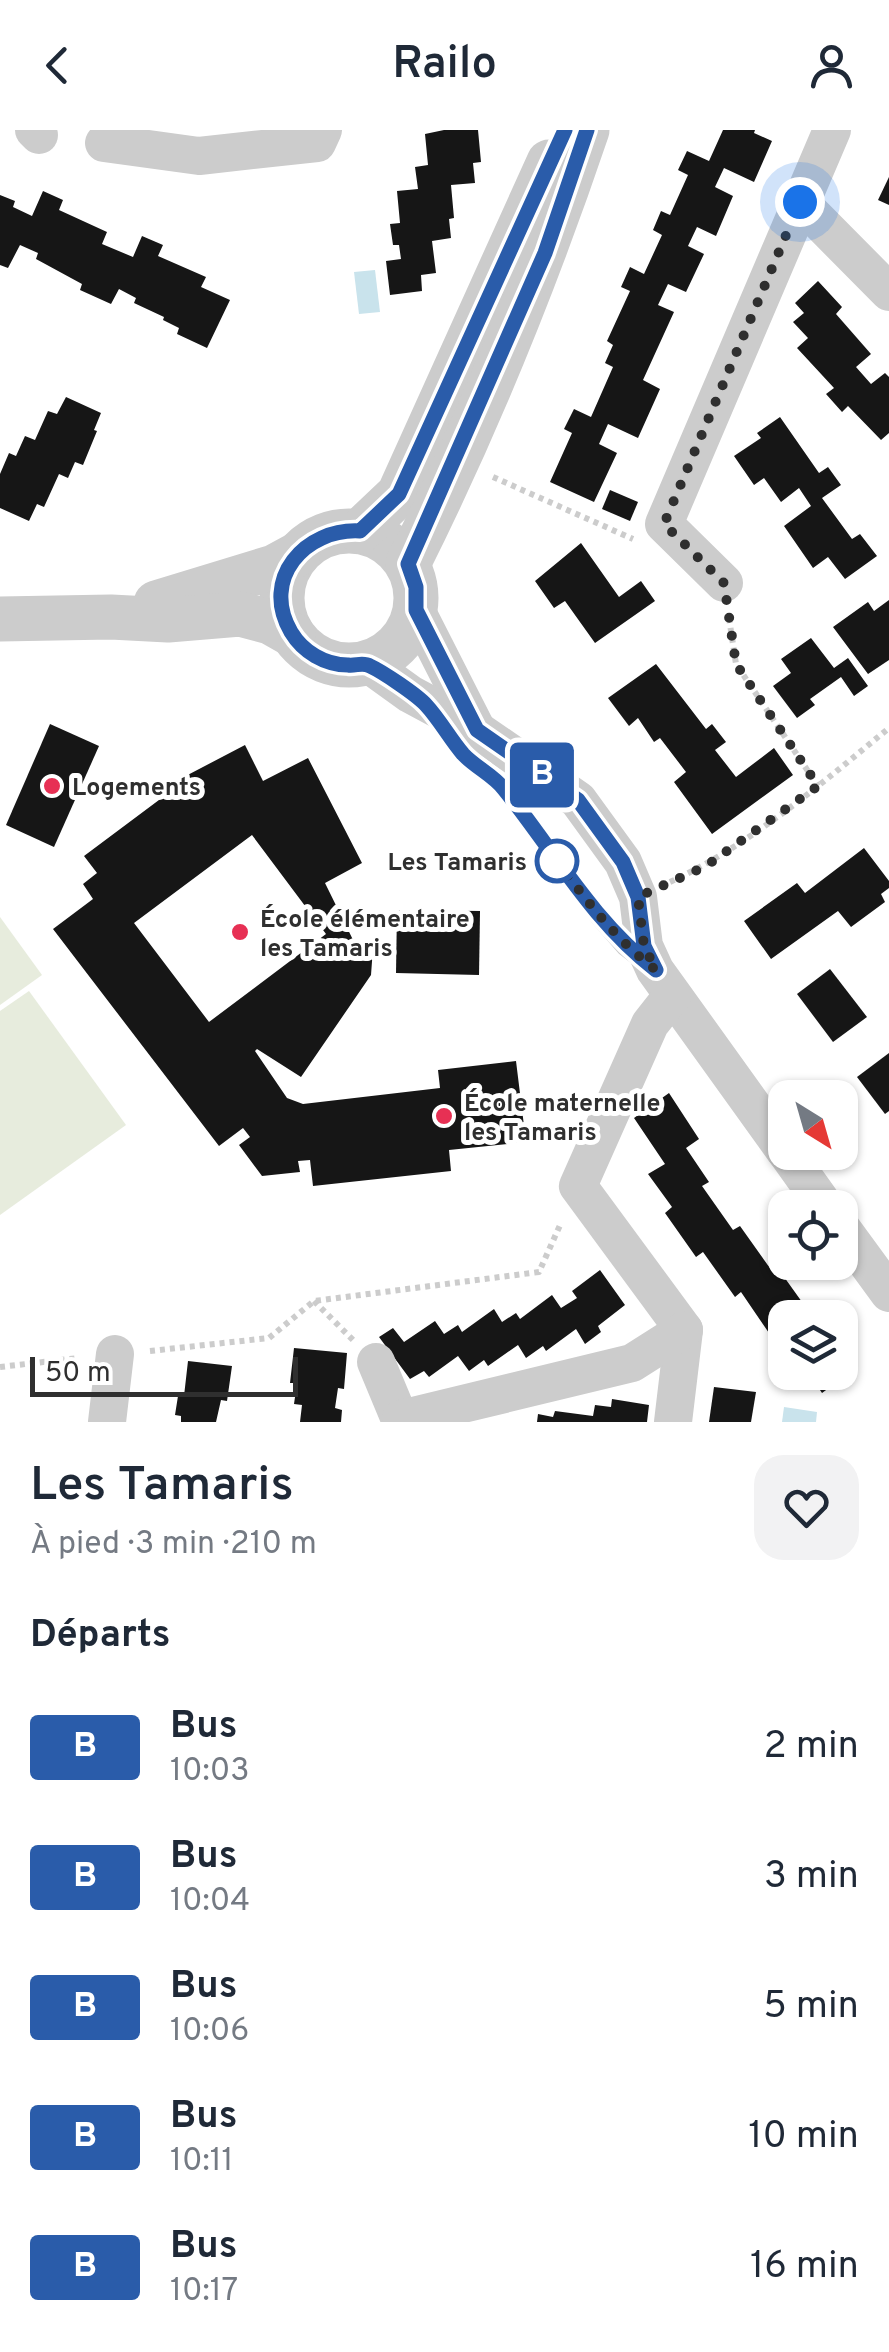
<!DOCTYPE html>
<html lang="fr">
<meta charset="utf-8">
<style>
body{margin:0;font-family:Overpass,sans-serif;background:#f2f2f3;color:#1f2937;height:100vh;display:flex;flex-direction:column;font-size:38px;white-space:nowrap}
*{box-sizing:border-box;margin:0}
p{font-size:32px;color:#747a83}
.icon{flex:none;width:55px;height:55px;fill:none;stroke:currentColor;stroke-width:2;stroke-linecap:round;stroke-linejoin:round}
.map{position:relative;height:1292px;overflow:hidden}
.side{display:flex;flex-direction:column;background:#fff;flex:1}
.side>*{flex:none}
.badge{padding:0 20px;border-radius:8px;font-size:35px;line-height:65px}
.needle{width:65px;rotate:143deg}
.controls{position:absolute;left:768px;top:950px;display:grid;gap:20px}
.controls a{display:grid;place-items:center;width:90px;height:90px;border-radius:20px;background:#fff;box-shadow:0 2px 8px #0004;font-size:50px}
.scale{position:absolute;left:30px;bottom:25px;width:268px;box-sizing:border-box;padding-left:10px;border:5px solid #2f2f2f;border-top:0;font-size:28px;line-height:35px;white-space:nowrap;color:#2f2f2f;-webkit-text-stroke:8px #fff;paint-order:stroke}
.you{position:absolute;width:50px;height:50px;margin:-25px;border:8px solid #fff;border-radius:50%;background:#1a73e8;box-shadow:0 0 0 15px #1a73e833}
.map>.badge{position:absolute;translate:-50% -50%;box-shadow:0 0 0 5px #fff}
h2{padding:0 30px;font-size:38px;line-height:90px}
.round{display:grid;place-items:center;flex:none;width:105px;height:105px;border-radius:30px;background:#f2f2f3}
.headline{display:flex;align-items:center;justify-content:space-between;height:170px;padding:0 30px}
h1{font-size:48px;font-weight:600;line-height:75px}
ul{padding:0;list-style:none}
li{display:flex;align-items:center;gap:30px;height:130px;padding:0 30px}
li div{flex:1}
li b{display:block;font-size:38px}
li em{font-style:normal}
li .badge{min-width:110px;font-weight:700;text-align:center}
header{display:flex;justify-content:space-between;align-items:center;height:130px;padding:0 30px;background:#fff;font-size:45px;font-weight:600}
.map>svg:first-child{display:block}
</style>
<header><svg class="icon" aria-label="back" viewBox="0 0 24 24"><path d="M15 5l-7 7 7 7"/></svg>Railo<svg class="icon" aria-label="person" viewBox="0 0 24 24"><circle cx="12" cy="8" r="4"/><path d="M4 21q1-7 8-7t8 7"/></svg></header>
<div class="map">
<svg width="889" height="1292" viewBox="0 0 889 1292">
<rect width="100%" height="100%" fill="#fff"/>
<g fill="#e7ecdd">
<polygon points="0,787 42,845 0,875"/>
<polygon points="29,861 126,995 0,1085 0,881"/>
</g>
<g fill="#c9e3ec">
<polygon points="375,140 380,182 359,184 354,142"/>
<polygon points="784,1277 817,1282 816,1292 782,1292"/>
</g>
<g fill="#161616" fill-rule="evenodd">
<polygon points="444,0 478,0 481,32 473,33 475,53 451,55 454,88 449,89 451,108 432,111 436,143 421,145 422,161 390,165 386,131 401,129 399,115 393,115 390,94 400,93 397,61 418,59 415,37 428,35 425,4"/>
<polygon points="723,0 755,0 754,3 772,11 754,52 724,38 715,57 733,66 716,106 697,97 688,116 704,124 686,162 668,154 658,175 674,182 643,250 660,259 638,308 608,294 599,314 617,323 594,372 550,352 572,303 564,299 574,279 591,287 613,237 605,233 613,215 607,211 630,161 621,157 630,137 644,144 662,105 653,100 661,81 670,85 688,45 678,40 687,21 709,31"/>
<polygon points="889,47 889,75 878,70"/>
<polygon points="43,61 63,70 59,80 107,102 102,114 133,127 142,106 163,115 158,126 206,147 201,157 230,170 207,218 177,204 179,198 163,190 164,187 134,173 136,168 119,159 111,174 80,160 82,154 36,129 38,123 20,115 8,138 0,135 0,65 15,71 13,77 32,86"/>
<polygon points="818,151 842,177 836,184 871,224 856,237 871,254 885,243 889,247 889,303 881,310 848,276 842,282 826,264 834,258 797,218 808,208 793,192 804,183 795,173"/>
<polygon points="66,267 101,283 94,300 97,301 83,335 75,332 68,348 59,344 44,377 37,374 29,391 0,378 0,344 9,323 16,326 25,306 35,310 48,281 57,284"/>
<polygon points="780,287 819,343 828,337 841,355 822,368 852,409 860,404 877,426 845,449 828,427 813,438 784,396 811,376 799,358 781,372 764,348 754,355 734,326 761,308 757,303"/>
<polygon points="610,360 638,372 630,391 602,379"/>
<polygon points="581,413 619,467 641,451 655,471 595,513 565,471 554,478 535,451"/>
<polygon points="889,470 889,530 868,544 833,497 868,472 874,481"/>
<polygon points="811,508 834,538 848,528 868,556 854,566 841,547 810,569 815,575 797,588 773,556 791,543 781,529"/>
<polygon points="656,534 706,599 712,594 726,612 715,620 736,647 774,618 793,645 712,704 674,652 686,642 660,608 654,612 638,588 629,596 608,568"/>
<polygon points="50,594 99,616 54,717 6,695"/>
<path d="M245 615 263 651 308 628 362 733 325 753 357 818H373L371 845 301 947 257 919 255 921 287 968 303 974 440 958 438 940 516 931 526 1012 449 1020 451 1041 313 1056 310 1030 298 1031 300 1042 262 1046 239 1015 250 1007 243 998 219 1016 53 799 93 769 83 754 97 743 84 726 163 667 159 660ZM252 705 326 804 209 892 134 793Z"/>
<polygon points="864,718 889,751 889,758 881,764 885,772 851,797 838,781 771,829 744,791 797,753 805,763"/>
<polygon points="397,780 480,781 479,845 396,843"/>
<polygon points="830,839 867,887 833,912 797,864"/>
<polygon points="889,923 889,981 885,984 857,947"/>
<polygon points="669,963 699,1009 686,1018 709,1052 702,1056 733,1100 740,1096 772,1141 777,1137 807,1179 814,1175 822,1188 785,1188 785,1209 779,1200 771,1206 741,1162 735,1167 703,1122 696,1127 665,1083 672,1077 648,1044 665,1034 634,988"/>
<polygon points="600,1140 625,1175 598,1196 601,1202 585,1214 576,1199 546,1221 543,1216 526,1228 518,1215 488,1236 484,1230 469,1241 458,1226 429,1247 424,1241 410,1249 379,1207 393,1198 404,1212 435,1191 444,1204 458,1195 462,1202 494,1179 502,1192 516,1183 520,1189 552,1165 561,1178 577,1168 572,1161"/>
<polygon points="840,1214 856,1238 822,1263 808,1242 840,1242"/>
<polygon points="294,1218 347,1223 344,1259 338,1258 335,1278 342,1280 341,1292 300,1292 302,1275 294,1274 297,1253 290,1253"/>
<polygon points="188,1231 232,1236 227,1271 221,1270 216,1292 181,1292 181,1286 175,1285 178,1266 184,1266"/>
<polygon points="714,1257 756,1262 751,1292 709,1292"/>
<polygon points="612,1269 649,1275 647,1292 537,1292 538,1284 553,1287 555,1281 593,1286 595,1275 611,1277"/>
</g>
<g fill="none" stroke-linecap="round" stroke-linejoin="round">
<g stroke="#ccc" stroke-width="6" stroke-dasharray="5 5" stroke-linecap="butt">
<polyline points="493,347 633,409"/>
<polyline points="729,488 736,534 818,656"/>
<path d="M670 752C750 715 821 654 889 598"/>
<polyline points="314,1171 353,1210"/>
<polyline points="150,1221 269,1208 314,1171 539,1142 561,1093"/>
<polyline points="0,1237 78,1228"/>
</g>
<polyline stroke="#ccc" stroke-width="18" points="437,589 465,627 501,654 598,786 625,817 642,830"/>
<g stroke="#ccc" stroke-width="38">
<polyline points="34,0 39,5"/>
<polyline points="104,13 199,26 317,13 323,0"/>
<polyline points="800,72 889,162"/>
<polyline points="724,453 664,394 832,0"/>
<polyline points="416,480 477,600"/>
<polyline points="367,533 410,564 477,600 578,670 623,732 638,767 644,816 655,840 785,1021"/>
<polyline points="672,866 650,894 578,1056 684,1200 673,1292"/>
<polyline points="786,1022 826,1078"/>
<polyline points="840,1096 889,1163"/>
<polyline points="376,1232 401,1292"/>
<polyline points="401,1289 632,1233 684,1200"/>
<polyline points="107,1292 115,1224"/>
</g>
<g stroke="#ccc" stroke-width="45">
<circle cx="349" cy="468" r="67"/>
<polyline points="360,401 399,364 549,32"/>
<path d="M408 434C478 294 537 148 587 0"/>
<polyline points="156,473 274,437 298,424"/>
<polyline points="0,489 111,487 168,490 240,484 270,492 293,505"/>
</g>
</g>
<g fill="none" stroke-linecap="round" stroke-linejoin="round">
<defs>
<path id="line" d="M565 0 399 364 360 401C305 398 260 449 291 502 303 522 325 535 348 535 356 536 363 532 370 536 383 542 417 565 426 575 440 590 450 609 463 624 475 637 493 645 504 659 554 721 592 791 656 840L644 816 638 767 623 732 578 670 477 600 416 480V457L408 434 545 123 587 0"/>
</defs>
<use href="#line" stroke="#fff" stroke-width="22"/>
<use href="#line" stroke="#2a5caa" stroke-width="15"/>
<path stroke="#2f2f2f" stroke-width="10" stroke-dasharray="0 18" d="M557 731C588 772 615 809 656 840L644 816 638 767 706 736 818 656 736 534 724 453 664 394 800 72"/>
</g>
<g fill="#e73054" stroke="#fff" stroke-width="4">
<circle cx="52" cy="656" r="10"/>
<circle cx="240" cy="802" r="10"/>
<circle cx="444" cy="986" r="10"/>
</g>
<circle fill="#fff" stroke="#2a5caa" stroke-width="5" cx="557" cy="731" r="20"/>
<g text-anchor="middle" stroke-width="10" stroke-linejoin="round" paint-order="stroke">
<g font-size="25" font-weight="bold" fill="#2f2f2f" stroke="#fff" text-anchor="start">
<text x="72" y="665">Logements</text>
<text x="260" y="797">École élémentaire<tspan x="260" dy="29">les Tamaris</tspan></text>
<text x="464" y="981">École maternelle<tspan x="464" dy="29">les Tamaris</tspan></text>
</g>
<g font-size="25" font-weight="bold" fill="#2f2f2f" stroke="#fff" text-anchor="end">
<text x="527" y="740">Les Tamaris</text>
</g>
</g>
</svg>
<div class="controls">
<a><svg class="needle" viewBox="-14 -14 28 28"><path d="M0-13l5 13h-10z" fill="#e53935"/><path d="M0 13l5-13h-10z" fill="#747a83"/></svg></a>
<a><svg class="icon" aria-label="locate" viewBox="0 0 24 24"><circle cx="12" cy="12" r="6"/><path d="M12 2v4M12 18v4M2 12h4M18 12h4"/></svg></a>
<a><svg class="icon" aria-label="layers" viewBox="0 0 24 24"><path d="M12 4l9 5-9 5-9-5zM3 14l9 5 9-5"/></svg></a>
</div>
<div class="scale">50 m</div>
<div class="you" style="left:800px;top:72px"></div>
<b class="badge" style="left:542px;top:645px;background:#2a5caa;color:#fff">B</b>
</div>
<section class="side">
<div class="headline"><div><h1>Les Tamaris</h1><p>À pied · 3 min · 210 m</p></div><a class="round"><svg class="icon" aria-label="heart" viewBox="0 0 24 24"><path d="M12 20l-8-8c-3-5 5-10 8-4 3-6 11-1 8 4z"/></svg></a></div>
<h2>Départs</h2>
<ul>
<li><span class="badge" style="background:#2a5caa;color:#fff">B</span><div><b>Bus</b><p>10:03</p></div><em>2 min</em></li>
<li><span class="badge" style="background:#2a5caa;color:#fff">B</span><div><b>Bus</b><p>10:04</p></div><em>3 min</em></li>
<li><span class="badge" style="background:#2a5caa;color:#fff">B</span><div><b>Bus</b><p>10:06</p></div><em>5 min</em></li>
<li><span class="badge" style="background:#2a5caa;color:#fff">B</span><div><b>Bus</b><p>10:11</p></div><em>10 min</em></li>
<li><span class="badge" style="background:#2a5caa;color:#fff">B</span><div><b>Bus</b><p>10:17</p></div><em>16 min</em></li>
</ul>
</section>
